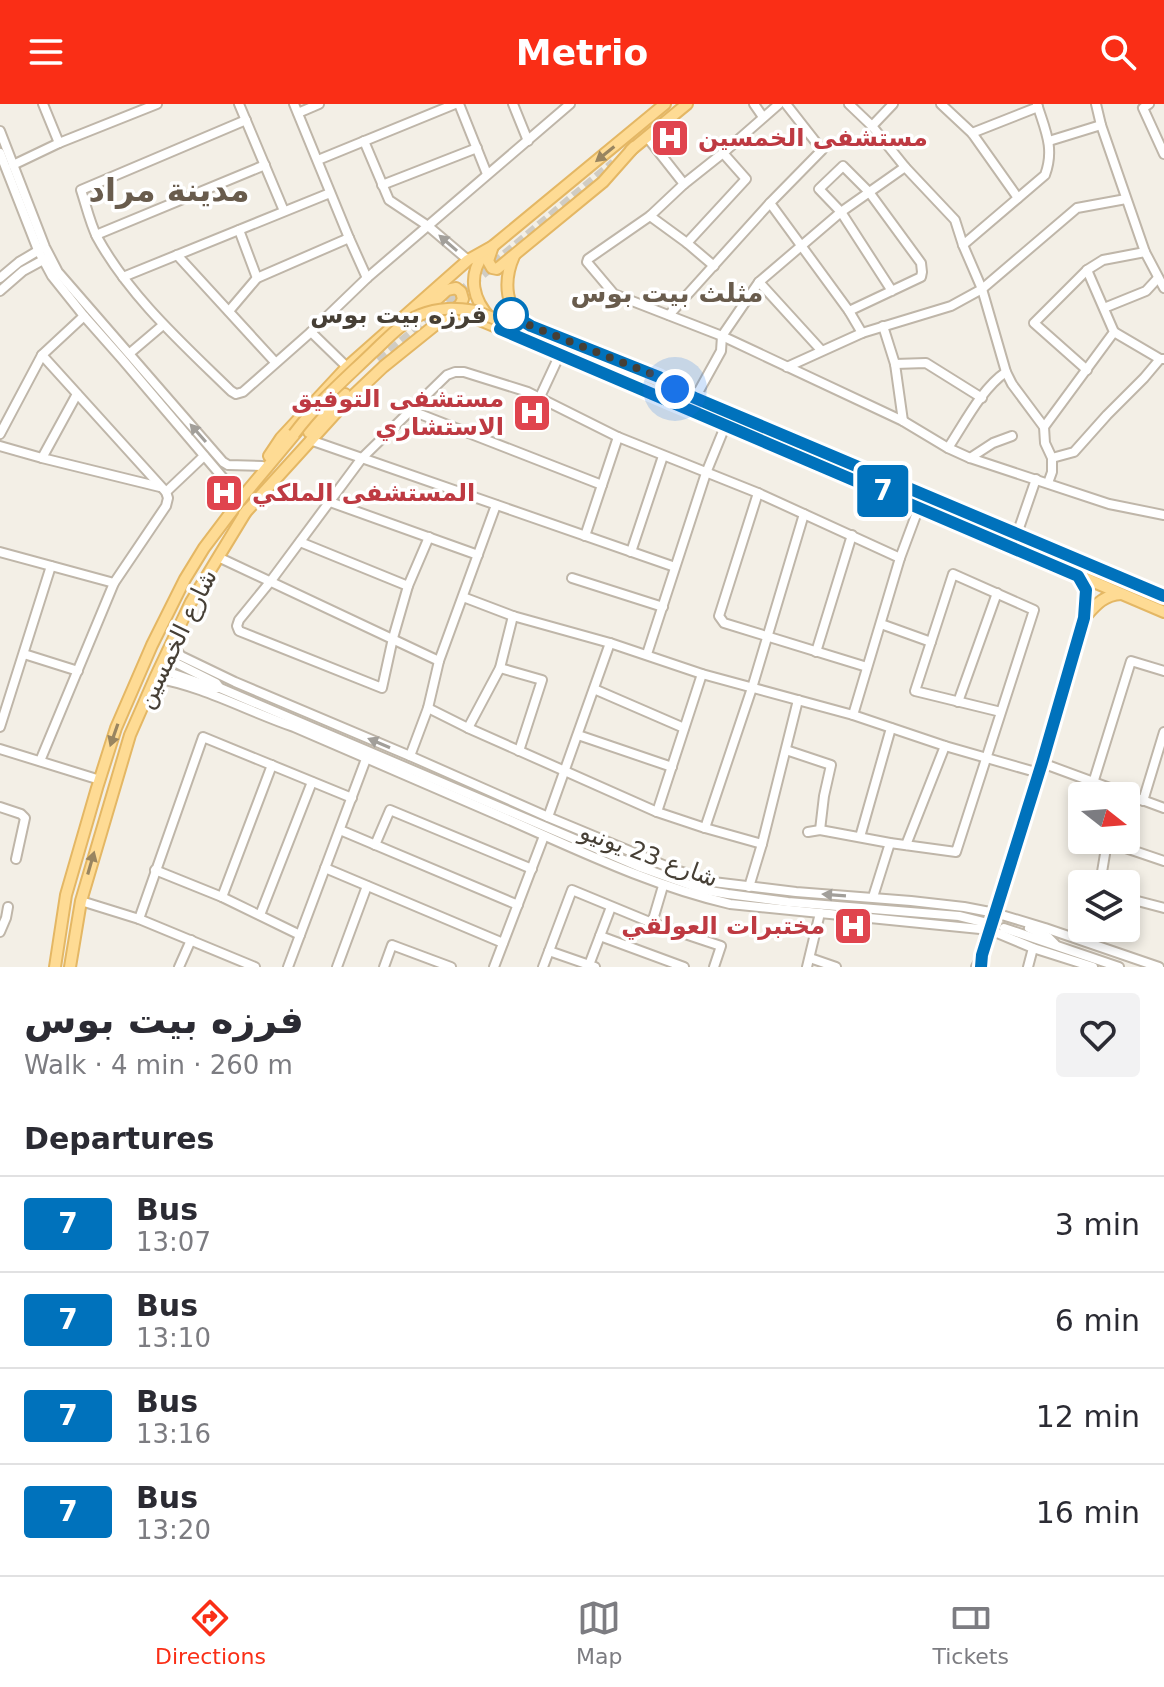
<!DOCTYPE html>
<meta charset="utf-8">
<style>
body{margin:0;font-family:"DejaVu Sans",Cairo,sans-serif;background:#f2f2f3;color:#2b2b33;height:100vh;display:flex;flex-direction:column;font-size:30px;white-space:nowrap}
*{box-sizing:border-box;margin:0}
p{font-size:26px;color:#7c7c81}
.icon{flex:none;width:44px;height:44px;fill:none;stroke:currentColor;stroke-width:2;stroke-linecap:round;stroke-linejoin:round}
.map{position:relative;height:863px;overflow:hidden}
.side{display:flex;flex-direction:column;background:#fff;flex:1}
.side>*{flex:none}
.badge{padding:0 16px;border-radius:6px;font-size:28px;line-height:52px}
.needle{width:52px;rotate:107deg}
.tools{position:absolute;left:1068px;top:678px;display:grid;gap:16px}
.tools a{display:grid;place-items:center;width:72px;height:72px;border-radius:8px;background:#fff;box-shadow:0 4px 12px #0003;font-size:40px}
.you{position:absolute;width:40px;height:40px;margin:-20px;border:6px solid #fff;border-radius:50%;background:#1a73e8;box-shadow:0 0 0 12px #1a73e833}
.map>.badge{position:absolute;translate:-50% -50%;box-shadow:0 0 0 4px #fff}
h2{padding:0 24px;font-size:30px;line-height:72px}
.round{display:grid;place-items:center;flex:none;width:84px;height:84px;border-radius:8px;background:#f2f2f3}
.headline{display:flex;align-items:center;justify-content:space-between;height:136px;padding:0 24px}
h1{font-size:38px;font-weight:600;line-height:60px}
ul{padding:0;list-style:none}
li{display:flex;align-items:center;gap:24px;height:96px;padding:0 24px;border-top:2px solid #e1e1e2}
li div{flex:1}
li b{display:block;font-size:30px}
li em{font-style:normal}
li .badge{min-width:88px;font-weight:700;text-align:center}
header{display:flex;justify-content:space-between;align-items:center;height:104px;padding:0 24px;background:#fa2e16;color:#fff;font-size:36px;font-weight:600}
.tabs{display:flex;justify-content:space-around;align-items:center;height:112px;border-top:2px solid #e1e1e2;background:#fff;font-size:22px;color:#7c7c81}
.tabs a{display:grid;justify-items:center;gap:4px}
.tabs .on{color:#fa2e16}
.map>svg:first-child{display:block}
</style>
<header><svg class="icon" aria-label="menu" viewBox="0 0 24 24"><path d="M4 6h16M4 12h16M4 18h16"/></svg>Metrio<svg class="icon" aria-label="search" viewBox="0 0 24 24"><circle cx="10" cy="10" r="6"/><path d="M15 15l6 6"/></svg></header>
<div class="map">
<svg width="1164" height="863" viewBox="0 0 1164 863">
<rect width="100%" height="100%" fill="#f3efe6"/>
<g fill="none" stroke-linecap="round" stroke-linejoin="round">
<polyline stroke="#d0ccc3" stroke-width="10" stroke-dasharray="10 5" stroke-linecap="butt" points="379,257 614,59"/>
<defs>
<g id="minor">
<polyline points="43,0 59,39"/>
<polyline points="239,0 284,107"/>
<polyline points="294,0 349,134 367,174"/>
<polyline points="459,0 487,70"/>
<polyline points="513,0 528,37"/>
<polyline points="754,0 763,13"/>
<polyline points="779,0 723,49 684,80 650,112 588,155 587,158 614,190 722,232 903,317 948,344 970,354 1109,400 1164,411"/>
<polyline points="849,0 872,22 905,63 955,116 963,141 982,185 1006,268 1012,280 1044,323 1045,339 1052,354 1052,368 1048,379"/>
<polyline points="941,0 972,29 1018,94"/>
<polyline points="1096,0 1101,21 1145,148 1164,184"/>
<polyline points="1149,0 1143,4 1164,50"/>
<polyline points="298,9 319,0"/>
<path d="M246 16 81 86C86 101 90 119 97 133 130 193 183 240 231 287L236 290 243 288 311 228 367 174 570 0"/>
<polyline points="872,22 893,0"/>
<polyline points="0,27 45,143 58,168 223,358 228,361 262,362"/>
<polyline points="972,29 1038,3"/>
<polyline points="647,33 684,80"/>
<polyline points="364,37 389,96 428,122 468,156"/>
<polyline points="1049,37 1101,21"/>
<polyline points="0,49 38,146 52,172 84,212 122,255 241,395"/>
<polyline points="318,56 455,0"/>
<polyline points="13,61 59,39 157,0"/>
<polyline points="382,81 477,44"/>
<polyline points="770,99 849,207 862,229"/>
<polyline points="650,112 687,139 714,162"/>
<polyline points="239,126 257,174"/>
<polyline points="96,131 265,61"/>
<polyline points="687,139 746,75 723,49"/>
<path d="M963 141 1045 71C1055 44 1045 26 1037 0"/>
<polyline points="177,151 275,258"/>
<polyline points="123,173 330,89"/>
<polyline points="0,174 19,158 41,145"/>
<polyline points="759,178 821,246"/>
<polyline points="0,187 23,167 45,155"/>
<polyline points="1104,204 1146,187 1158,174"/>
<polyline points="229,207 257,174 349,134"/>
<polyline points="849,207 921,173 922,168 921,159 869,88 843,62 819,85 841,108 892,187"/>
<polyline points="669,211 770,99 822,46 786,0"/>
<polyline points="883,222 895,260 903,317"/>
<polyline points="311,228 347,263"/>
<polyline points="1114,228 1160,255"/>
<polyline points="130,249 163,221"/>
<polyline points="895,260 926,259 982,294"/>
<polyline points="787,263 862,229 951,202 982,185 1077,104 1126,95"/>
<polyline points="1087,266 1034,219 1087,166 1103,156 1145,148"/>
<polyline points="77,290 42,354 160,383"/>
<polyline points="695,294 721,247 722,232 759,178 841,108 905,63"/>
<polyline points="539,295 560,250"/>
<polyline points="412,307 602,381"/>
<polyline points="1044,323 1114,228 1087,166"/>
<polyline points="0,330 42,251 84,212"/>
<polyline points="310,336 675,463"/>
<polyline points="0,342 42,354"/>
<path d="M948 344C964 320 982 284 1006 268"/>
<polyline points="970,354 993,339 1012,332"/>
<polyline points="1052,354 1074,348 1107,311 1144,274 1160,255 1164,255"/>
<polyline points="166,388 204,352"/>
<polyline points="758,389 719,512 724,519 867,563"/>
<polyline points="330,398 478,451"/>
<polyline points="1017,430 1036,375"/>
<polyline points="585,432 618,333"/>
<polyline points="429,433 408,482 393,534 382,584 239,527 237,522 239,516 270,478 362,354 447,271 455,268 464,268 528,288 618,333 758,389 900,454"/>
<polyline points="300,438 408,482"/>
<polyline points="0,448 114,479"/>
<polyline points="631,448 663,352"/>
<polyline points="218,453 439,557"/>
<polyline points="572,474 663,503"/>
<polyline points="463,493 513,512 610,539 702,570 853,611 945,642 1039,669"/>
<polyline points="881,520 931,538"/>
<polyline points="171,539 181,552 235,578 410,652 548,713 673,765 713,778 796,788 911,797 964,803 995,809 1045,824 1159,863"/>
<polyline points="816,548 852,431"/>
<polyline points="24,550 78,567"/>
<polyline points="647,550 706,369 726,320"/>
<polyline points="178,560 216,579 219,583"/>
<polyline points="500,564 542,576 519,647"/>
<polyline points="174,570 214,584 220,584 640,763 704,786 728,790 788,798 959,812 983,818"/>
<path d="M155 574C203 582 247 607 294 623 365 654 436 684 507 715 580 747 652 782 730 800L990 826 1033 844 1093 863"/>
<polyline points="594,585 684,624"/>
<polyline points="958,598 997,489"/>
<polyline points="428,604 468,624 657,708 705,724 762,740"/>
<polyline points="853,611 900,454 919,403"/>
<polyline points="0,623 51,462"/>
<polyline points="468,624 500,564 513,512"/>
<polyline points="578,631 672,663"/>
<polyline points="0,645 100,676"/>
<polyline points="786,646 831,661 824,692 820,726"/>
<polyline points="410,652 428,604 439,557 496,401"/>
<polyline points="40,657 114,479 166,402 168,394 166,388 42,251"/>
<polyline points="1042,659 1164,704"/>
<polyline points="1089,692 1131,557 1164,567"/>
<polyline points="1143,697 1164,628"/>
<polyline points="0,703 21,710 25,714 16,755"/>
<polyline points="657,708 702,570"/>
<polyline points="1082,711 1078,726 1082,729"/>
<polyline points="548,713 610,539"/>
<polyline points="705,724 752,584 804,410"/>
<polyline points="340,726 518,801"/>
<polyline points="808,728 820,726 890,739 956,748 1034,506 953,470 915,587 1001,608"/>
<polyline points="860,733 891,624"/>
<polyline points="1102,736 1164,757"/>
<polyline points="375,741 390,706 532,765"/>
<polyline points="906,741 945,642"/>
<polyline points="325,764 503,839"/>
<polyline points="155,766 222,793 300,831"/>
<polyline points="1100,780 1107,738"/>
<polyline points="749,783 762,740 798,596"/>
<polyline points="222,793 272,661"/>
<polyline points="873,793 890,739"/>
<polyline points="1126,794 1164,804"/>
<polyline points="81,797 139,815 255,863"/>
<polyline points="260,811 312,678"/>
<polyline points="139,815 203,633 352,694"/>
<polyline points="652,819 663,782"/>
<polyline points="1004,824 1119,863"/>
<polyline points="1029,824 1048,833 1055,840"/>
<polyline points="0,828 6,814 8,803"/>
<polyline points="600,832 684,863"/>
<polyline points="549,847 595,863"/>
<polyline points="810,854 836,863"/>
<polyline points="589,861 611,803"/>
<polyline points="179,863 191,836"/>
<polyline points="288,863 366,655"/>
<polyline points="337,863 367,782"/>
<polyline points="384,863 392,841 451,863"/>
<polyline points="494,863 544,732"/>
<polyline points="543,863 572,786 652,819 721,842 714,863"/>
<polyline points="807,863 820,809"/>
<polyline points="976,863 982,851 1042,659 1084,514"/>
<polyline points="1028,863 1033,844"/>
</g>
<g id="major">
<polyline points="631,46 687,0"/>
<polyline points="493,142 488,157 492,164 497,165 603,78 634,43"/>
<path d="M484 150C467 172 473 196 491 215"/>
<path d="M514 152C503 177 504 207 531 222L657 272"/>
<polyline points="452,207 470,212 513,230 1164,508"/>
<polyline points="658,278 1164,492"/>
<polyline points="309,328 345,290"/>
<polyline points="269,352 281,334 347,263 468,156 493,142 665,0"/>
<polyline points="244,410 343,301 383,263 460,201 463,195 461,188 456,184 447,186 421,210"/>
<polyline points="1078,472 1086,486 1084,514"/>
<path d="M1084 514C1095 502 1103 491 1121 490"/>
<polyline points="55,863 66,791 97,684 116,624 152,541 185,475 204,444 244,391 299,325"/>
<polyline points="70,863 81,797 130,631 155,574 191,498 247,406"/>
</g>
</defs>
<use href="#minor" stroke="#bfb6a9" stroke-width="12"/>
<use href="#major" stroke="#e4b764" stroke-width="14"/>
<use href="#minor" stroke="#fff" stroke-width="8"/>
<use href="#major" stroke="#fedb94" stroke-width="10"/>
<defs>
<path id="major-bridge" d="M294 330C317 299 345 275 372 249 386 236 402 218 420 211 439 203 456 204 475 207L658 278"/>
</defs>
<use href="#major-bridge" stroke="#e4b764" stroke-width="14" stroke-linecap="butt"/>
<use href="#major-bridge" stroke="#fedb94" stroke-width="10"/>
</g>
<defs><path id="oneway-solid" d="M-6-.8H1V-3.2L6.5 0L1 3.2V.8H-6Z" transform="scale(2)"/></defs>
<g fill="#998560">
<use href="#oneway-solid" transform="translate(605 50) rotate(141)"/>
<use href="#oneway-solid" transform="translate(114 631) rotate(109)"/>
<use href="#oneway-solid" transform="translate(91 759) rotate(-74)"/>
</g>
<g fill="#a29f9a">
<use href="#oneway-solid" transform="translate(448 139) rotate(-139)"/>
<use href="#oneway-solid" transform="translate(198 329) rotate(-131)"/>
<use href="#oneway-solid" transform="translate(379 639) rotate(-157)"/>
<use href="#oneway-solid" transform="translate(834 791) rotate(-176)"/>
</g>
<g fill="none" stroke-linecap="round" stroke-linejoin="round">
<defs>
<polyline id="line" points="981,863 982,851 1042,659 1084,514 1086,486 1078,472 500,225 508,217 514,205 521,216 531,222 659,273 675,285 695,294 1164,492"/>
</defs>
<use href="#line" stroke="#fff" stroke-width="18"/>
<use href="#line" stroke="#0072bc" stroke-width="12"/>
<polyline stroke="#463f35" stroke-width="8" stroke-dasharray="0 14.4" points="511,211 508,217 514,205 521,216 531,222 659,273 675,285"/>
</g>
<defs>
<symbol id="hospital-square" viewBox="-11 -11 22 22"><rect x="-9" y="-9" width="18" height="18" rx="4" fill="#e0444e" stroke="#fff"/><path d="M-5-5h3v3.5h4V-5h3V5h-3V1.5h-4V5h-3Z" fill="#fff"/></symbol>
</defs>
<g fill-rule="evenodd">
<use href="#hospital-square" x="648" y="12" width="44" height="44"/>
<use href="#hospital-square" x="510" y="287" width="44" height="44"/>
<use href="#hospital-square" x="202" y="367" width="44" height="44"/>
<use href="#hospital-square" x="831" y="800" width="44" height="44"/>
</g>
<circle fill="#fff" stroke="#0072bc" stroke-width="4" cx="511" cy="211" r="16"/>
<g text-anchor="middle" stroke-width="7" stroke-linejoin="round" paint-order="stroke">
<g font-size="24" font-weight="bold" fill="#be3a42" stroke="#fff" text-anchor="start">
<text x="698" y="42">مستشفى الخمسين</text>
<text x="504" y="303" text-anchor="end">مستشفى التوفيق<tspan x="504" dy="28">الاستشاري</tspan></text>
<text x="252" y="397">المستشفى الملكي</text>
<text x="825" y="830" text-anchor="end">مختبرات العولقي</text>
</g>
<g font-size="24" font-weight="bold" fill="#463f35" stroke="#fff" text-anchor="end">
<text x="487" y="219">فرزه بيت بوس</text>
</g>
<g font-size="24" fill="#463f35" stroke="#fff">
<text transform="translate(177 535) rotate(-64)" y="8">شارع الخمسين</text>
<text transform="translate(649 751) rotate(20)" y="8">شارع 23 يونيو</text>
</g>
<g font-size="26" font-weight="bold" fill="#695c4d" stroke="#fff">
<text x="667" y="198">مثلث بيت بوس</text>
</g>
<g font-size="32" font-weight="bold" fill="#695c4d" stroke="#fff">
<text x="169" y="97">مدينة مراد</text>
</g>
</g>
</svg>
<div class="tools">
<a><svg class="needle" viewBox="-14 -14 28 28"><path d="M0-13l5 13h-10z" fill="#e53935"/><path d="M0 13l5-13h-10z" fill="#7c7c81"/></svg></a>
<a><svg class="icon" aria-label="layers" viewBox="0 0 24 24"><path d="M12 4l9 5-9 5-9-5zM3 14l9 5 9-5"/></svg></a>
</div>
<div class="you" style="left:675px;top:285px"></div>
<b class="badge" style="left:883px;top:387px;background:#0072bc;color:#fff">7</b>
</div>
<section class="side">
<div class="headline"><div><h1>فرزه بيت بوس</h1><p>Walk · 4 min · 260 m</p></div><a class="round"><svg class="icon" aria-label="heart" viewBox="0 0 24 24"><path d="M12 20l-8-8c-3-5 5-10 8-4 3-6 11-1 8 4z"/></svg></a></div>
<h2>Departures</h2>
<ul>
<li><span class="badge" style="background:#0072bc;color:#fff">7</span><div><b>Bus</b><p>13:07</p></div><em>3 min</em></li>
<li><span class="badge" style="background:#0072bc;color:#fff">7</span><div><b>Bus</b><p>13:10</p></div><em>6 min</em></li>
<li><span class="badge" style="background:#0072bc;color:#fff">7</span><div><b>Bus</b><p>13:16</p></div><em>12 min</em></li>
<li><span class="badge" style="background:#0072bc;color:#fff">7</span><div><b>Bus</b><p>13:20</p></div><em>16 min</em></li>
</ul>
</section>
<nav class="tabs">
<a class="on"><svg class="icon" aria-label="directions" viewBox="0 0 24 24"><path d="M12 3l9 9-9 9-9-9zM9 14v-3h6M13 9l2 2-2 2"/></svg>Directions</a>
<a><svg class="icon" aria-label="map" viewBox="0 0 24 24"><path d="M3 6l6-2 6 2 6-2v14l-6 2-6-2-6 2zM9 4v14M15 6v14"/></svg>Map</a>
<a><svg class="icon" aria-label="tickets" viewBox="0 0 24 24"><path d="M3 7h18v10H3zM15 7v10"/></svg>Tickets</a>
</nav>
